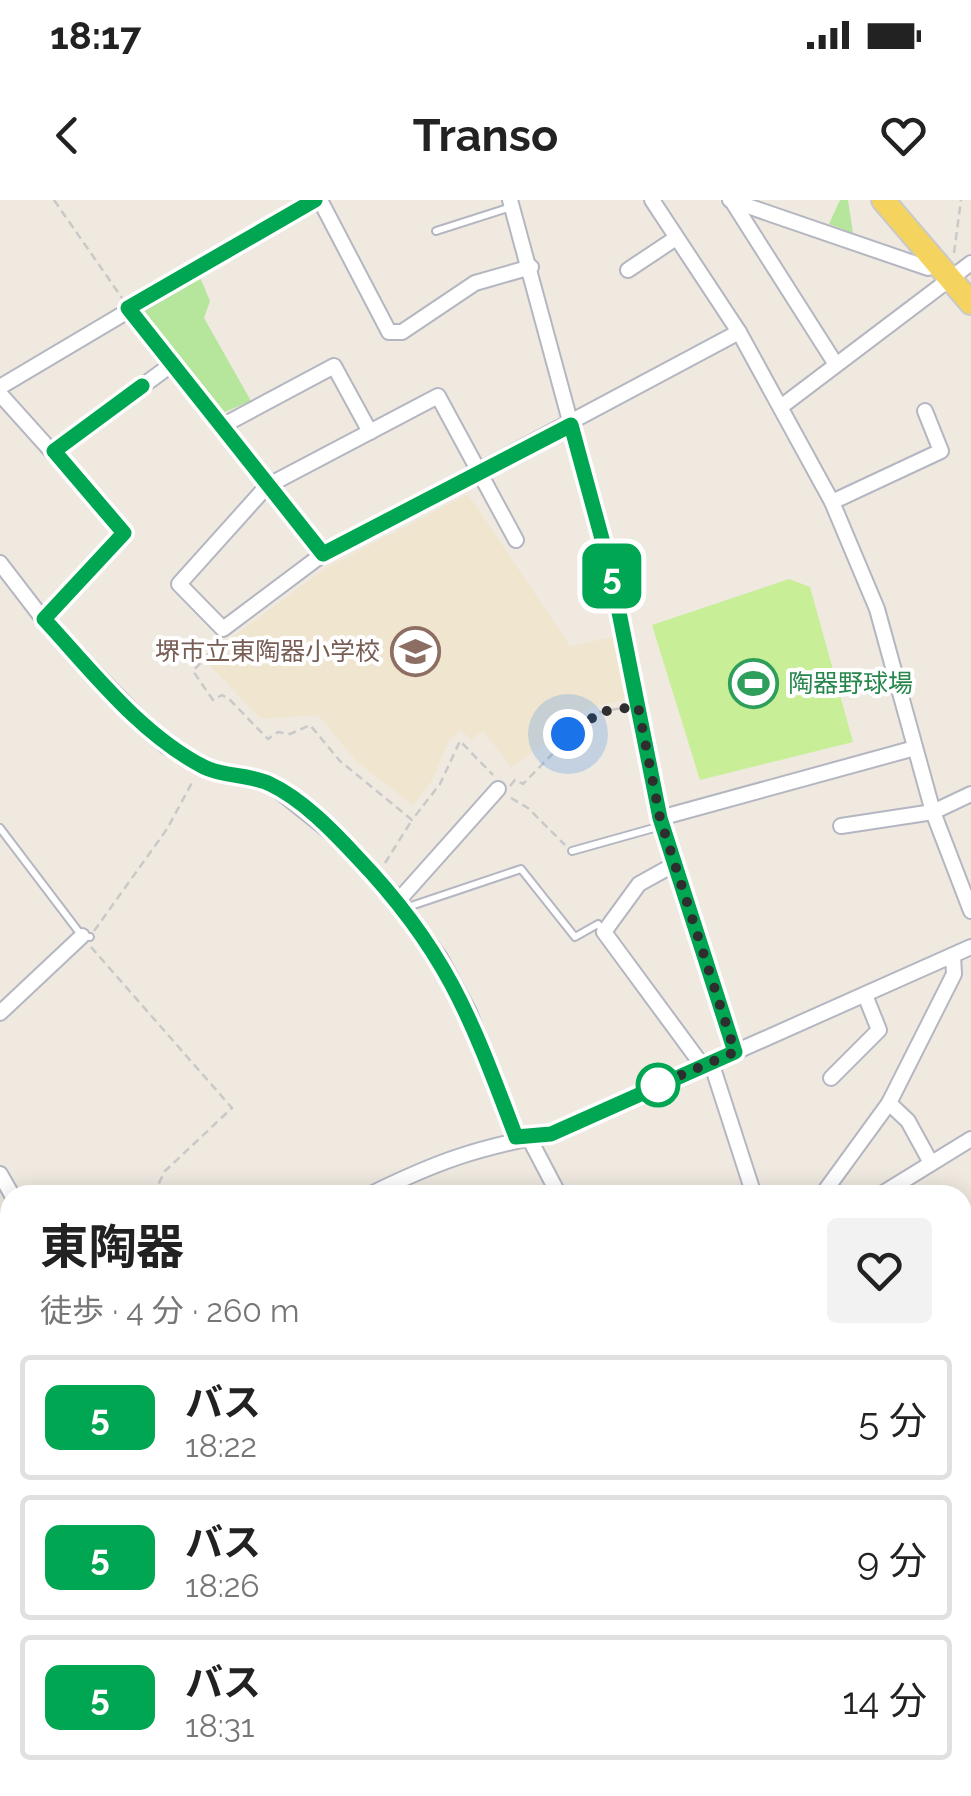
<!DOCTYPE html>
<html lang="ja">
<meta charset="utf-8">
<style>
body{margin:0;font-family:Raleway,"Noto Sans JP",sans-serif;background:#f2f2f2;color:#222;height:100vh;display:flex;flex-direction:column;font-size:38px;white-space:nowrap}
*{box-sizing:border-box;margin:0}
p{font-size:32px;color:#767676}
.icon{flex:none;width:55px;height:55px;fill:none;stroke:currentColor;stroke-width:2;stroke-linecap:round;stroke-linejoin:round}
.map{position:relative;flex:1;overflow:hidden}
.panel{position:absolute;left:0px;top:985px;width:972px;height:612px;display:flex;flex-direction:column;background:#fff;border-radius:30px 30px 0 0;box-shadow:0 5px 25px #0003}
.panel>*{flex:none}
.badge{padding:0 20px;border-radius:15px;font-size:35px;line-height:65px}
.you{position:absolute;width:50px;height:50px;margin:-25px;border:8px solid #fff;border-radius:50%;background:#1a73e8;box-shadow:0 0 0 15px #1a73e833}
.map>.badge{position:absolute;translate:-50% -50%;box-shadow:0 0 0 5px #fff}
.round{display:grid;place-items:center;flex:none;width:105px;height:105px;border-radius:10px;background:#f2f2f2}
.overview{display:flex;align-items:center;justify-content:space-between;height:170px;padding:0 40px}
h1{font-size:48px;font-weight:700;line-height:75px}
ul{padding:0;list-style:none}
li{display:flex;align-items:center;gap:30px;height:125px;margin:0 20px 15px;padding:0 20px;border:5px solid #e0e0e0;border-radius:10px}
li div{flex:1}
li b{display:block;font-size:38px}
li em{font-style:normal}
li .badge{min-width:110px;font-weight:700;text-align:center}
.status{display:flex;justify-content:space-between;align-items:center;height:70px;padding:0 50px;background:#fff;direction:ltr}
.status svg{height:28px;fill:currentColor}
header{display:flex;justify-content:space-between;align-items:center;height:130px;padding:0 40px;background:#fff;font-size:45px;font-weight:700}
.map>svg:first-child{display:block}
</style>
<div class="status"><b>18:17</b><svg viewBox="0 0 49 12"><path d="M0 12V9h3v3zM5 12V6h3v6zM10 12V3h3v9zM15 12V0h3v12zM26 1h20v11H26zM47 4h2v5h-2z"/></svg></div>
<header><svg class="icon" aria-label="back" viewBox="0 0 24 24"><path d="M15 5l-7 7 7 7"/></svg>Transo<svg class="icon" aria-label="heart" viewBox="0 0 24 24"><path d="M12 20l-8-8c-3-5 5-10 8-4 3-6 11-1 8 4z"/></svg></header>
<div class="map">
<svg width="971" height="1596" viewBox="0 0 971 1596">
<rect width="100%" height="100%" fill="#efe9e0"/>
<polygon fill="#f0e6d0" points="468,294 570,446 613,437 626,500 591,507 512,568 483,531 471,540 461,530 449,540 432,581 413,605 358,563 318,515 261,519 207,463 207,456 324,369"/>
<g fill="#b5e69c">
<polygon points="840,0 848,0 853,33 829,24"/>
<polygon points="199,75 210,101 204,118 251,201 220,214 143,115 142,108"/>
<polygon points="440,1588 505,1588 511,1596 435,1596"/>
</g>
<polygon fill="#c8ee98" points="789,379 810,387 853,542 700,580 652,425"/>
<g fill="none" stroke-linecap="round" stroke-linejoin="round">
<g stroke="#72cff2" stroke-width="25">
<polyline points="0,1229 10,1242"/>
<polyline points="217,1596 217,1588"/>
</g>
<defs>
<g id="service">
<polyline points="436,31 511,7"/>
<polyline points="43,419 124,334"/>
<polyline points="0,628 82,736 90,737"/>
<polyline points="572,651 661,626"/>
<polyline points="405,708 521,669 575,737 598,724 602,730"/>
</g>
<g id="minor">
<polyline points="320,0 389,132 402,132 475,83 531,67"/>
<polyline points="510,0 611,372 660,618 735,852"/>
<polyline points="652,0 739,132 832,302 877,409 933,612 971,711"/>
<polyline points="730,0 928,68 936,62"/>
<polyline points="732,1 835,163"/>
<polyline points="628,70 676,38"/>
<polyline points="128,108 323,354 739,132"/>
<polyline points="0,187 315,0"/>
<polyline points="0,194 125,333"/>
<polyline points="782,206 971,63"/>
<polyline points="220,227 334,166 370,232"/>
<polyline points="54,251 171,165"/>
<polyline points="832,302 941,251 925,211"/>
<polyline points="323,354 223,429 179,384 267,286 438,196 516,340"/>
<polyline points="0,363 43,419 166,546 209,569 269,583 344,643 390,691 440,758 469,812 515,937"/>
<polyline points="660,618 915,548"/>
<polyline points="841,626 933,612 971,594"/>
<polyline points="675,664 639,684 604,732 702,865"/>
<polyline points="398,701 498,589"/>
<polyline points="0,813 82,736"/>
<polyline points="711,862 754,995"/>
<polyline points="831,878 879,830 865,795"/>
<polyline points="889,903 908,921 931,963"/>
<polyline points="529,938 559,995"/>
<polyline points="0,974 12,995"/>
<path d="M369 995C438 961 476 948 551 934L971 747"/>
<polyline points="822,995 889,903 954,774 953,756"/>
<polyline points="880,995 971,939"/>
<polyline points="962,1215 971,1202"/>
<polyline points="0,1226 10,1220"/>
<polyline points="962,1273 971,1273"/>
<polyline points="962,1469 971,1465"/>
<polyline points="962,1560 971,1581"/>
<polyline points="172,1588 175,1596"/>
<polyline points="345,1588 349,1596"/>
<polyline points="513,1588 519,1596"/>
<polyline points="744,1588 751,1596"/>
<polyline points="677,1595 678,1596"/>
<polyline points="111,1596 126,1588"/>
<polyline points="282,1596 293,1588"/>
<polyline points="415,1596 426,1588"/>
<polyline points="603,1596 611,1591 608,1588"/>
<polyline points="821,1596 836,1588"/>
</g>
<polyline id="primary" points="883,0 971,103"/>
</defs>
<use href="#service" stroke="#b4b6c1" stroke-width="10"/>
<use href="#minor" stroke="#b4b6c1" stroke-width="18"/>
<use href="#primary" stroke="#c9c9c9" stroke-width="26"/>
<g stroke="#c9c9c9" stroke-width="2.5" stroke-dasharray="8 5" stroke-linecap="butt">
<polyline points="54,0 122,98"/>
<polyline points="954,53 961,0"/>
<polyline points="218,444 193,471 213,500 222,495 229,499 268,539 278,532 290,534 310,525 340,561 412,620 440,584 460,541 493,575"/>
<polyline points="510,586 515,580 523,584 579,527 584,532 595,513 622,508"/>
<polyline points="511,598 528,608 565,645"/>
<polyline points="385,663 412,620"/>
<polyline points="94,731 167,629 194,579"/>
<polyline points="91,747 232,908 165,971 156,989 158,995"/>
</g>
<use href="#service" stroke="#fff" stroke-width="6"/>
<use href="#minor" stroke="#fff" stroke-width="14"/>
<use href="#primary" stroke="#f5d35f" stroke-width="22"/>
</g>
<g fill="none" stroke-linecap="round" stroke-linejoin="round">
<defs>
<path id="line" d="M142 186 54 251 124 333 44 419C92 471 140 534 204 567 224 577 250 574 270 584 302 599 333 631 357 657 447 751 471 818 516 937L551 934 735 852 660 618 611 372 571 225 323 354 128 108 315 0"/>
</defs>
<use href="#line" stroke="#fff" stroke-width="22"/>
<use href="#line" stroke="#00a651" stroke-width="15"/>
<polyline stroke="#2e2e2e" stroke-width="10" stroke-dasharray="0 18" points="568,534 579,527 584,532 595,513 638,506 660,618 735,852 658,885"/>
</g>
<defs>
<symbol id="school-ring" viewBox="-11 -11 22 22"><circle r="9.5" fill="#fff" stroke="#8d6e63" stroke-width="1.5"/><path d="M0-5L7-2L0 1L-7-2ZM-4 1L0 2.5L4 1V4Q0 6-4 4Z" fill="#8d6e63"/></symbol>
<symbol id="stadium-ring" viewBox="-11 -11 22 22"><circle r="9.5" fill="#fff" stroke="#2e9e5b" stroke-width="1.5"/><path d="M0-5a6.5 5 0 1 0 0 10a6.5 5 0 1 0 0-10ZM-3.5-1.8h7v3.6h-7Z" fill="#2e9e5b"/></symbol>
</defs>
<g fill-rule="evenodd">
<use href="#school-ring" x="388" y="424" width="55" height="55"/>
<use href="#stadium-ring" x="726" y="456" width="55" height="55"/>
</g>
<circle fill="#fff" stroke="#00a651" stroke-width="5" cx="658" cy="885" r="20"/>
<g text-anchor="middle" stroke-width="8" stroke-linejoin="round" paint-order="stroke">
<g font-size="25" fill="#785e54" stroke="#fff" text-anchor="end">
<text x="380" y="460">堺市立東陶器小学校</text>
</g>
<g font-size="25" fill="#27864d" stroke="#fff" text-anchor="start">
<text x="788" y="492">陶器野球場</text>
</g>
</g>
</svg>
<div class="you" style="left:568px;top:534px"></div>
<b class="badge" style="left:612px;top:376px;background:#00a651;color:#fff">5</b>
<section class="panel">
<div class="overview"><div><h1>東陶器</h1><p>徒歩 · 4 分 · 260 m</p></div><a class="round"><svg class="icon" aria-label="heart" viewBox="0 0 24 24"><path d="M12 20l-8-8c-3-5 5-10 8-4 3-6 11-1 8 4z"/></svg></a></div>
<ul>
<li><span class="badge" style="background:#00a651;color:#fff">5</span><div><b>バス</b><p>18:22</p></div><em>5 分</em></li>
<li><span class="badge" style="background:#00a651;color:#fff">5</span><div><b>バス</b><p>18:26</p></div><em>9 分</em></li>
<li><span class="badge" style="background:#00a651;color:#fff">5</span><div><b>バス</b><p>18:31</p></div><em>14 分</em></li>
</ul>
</section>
</div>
